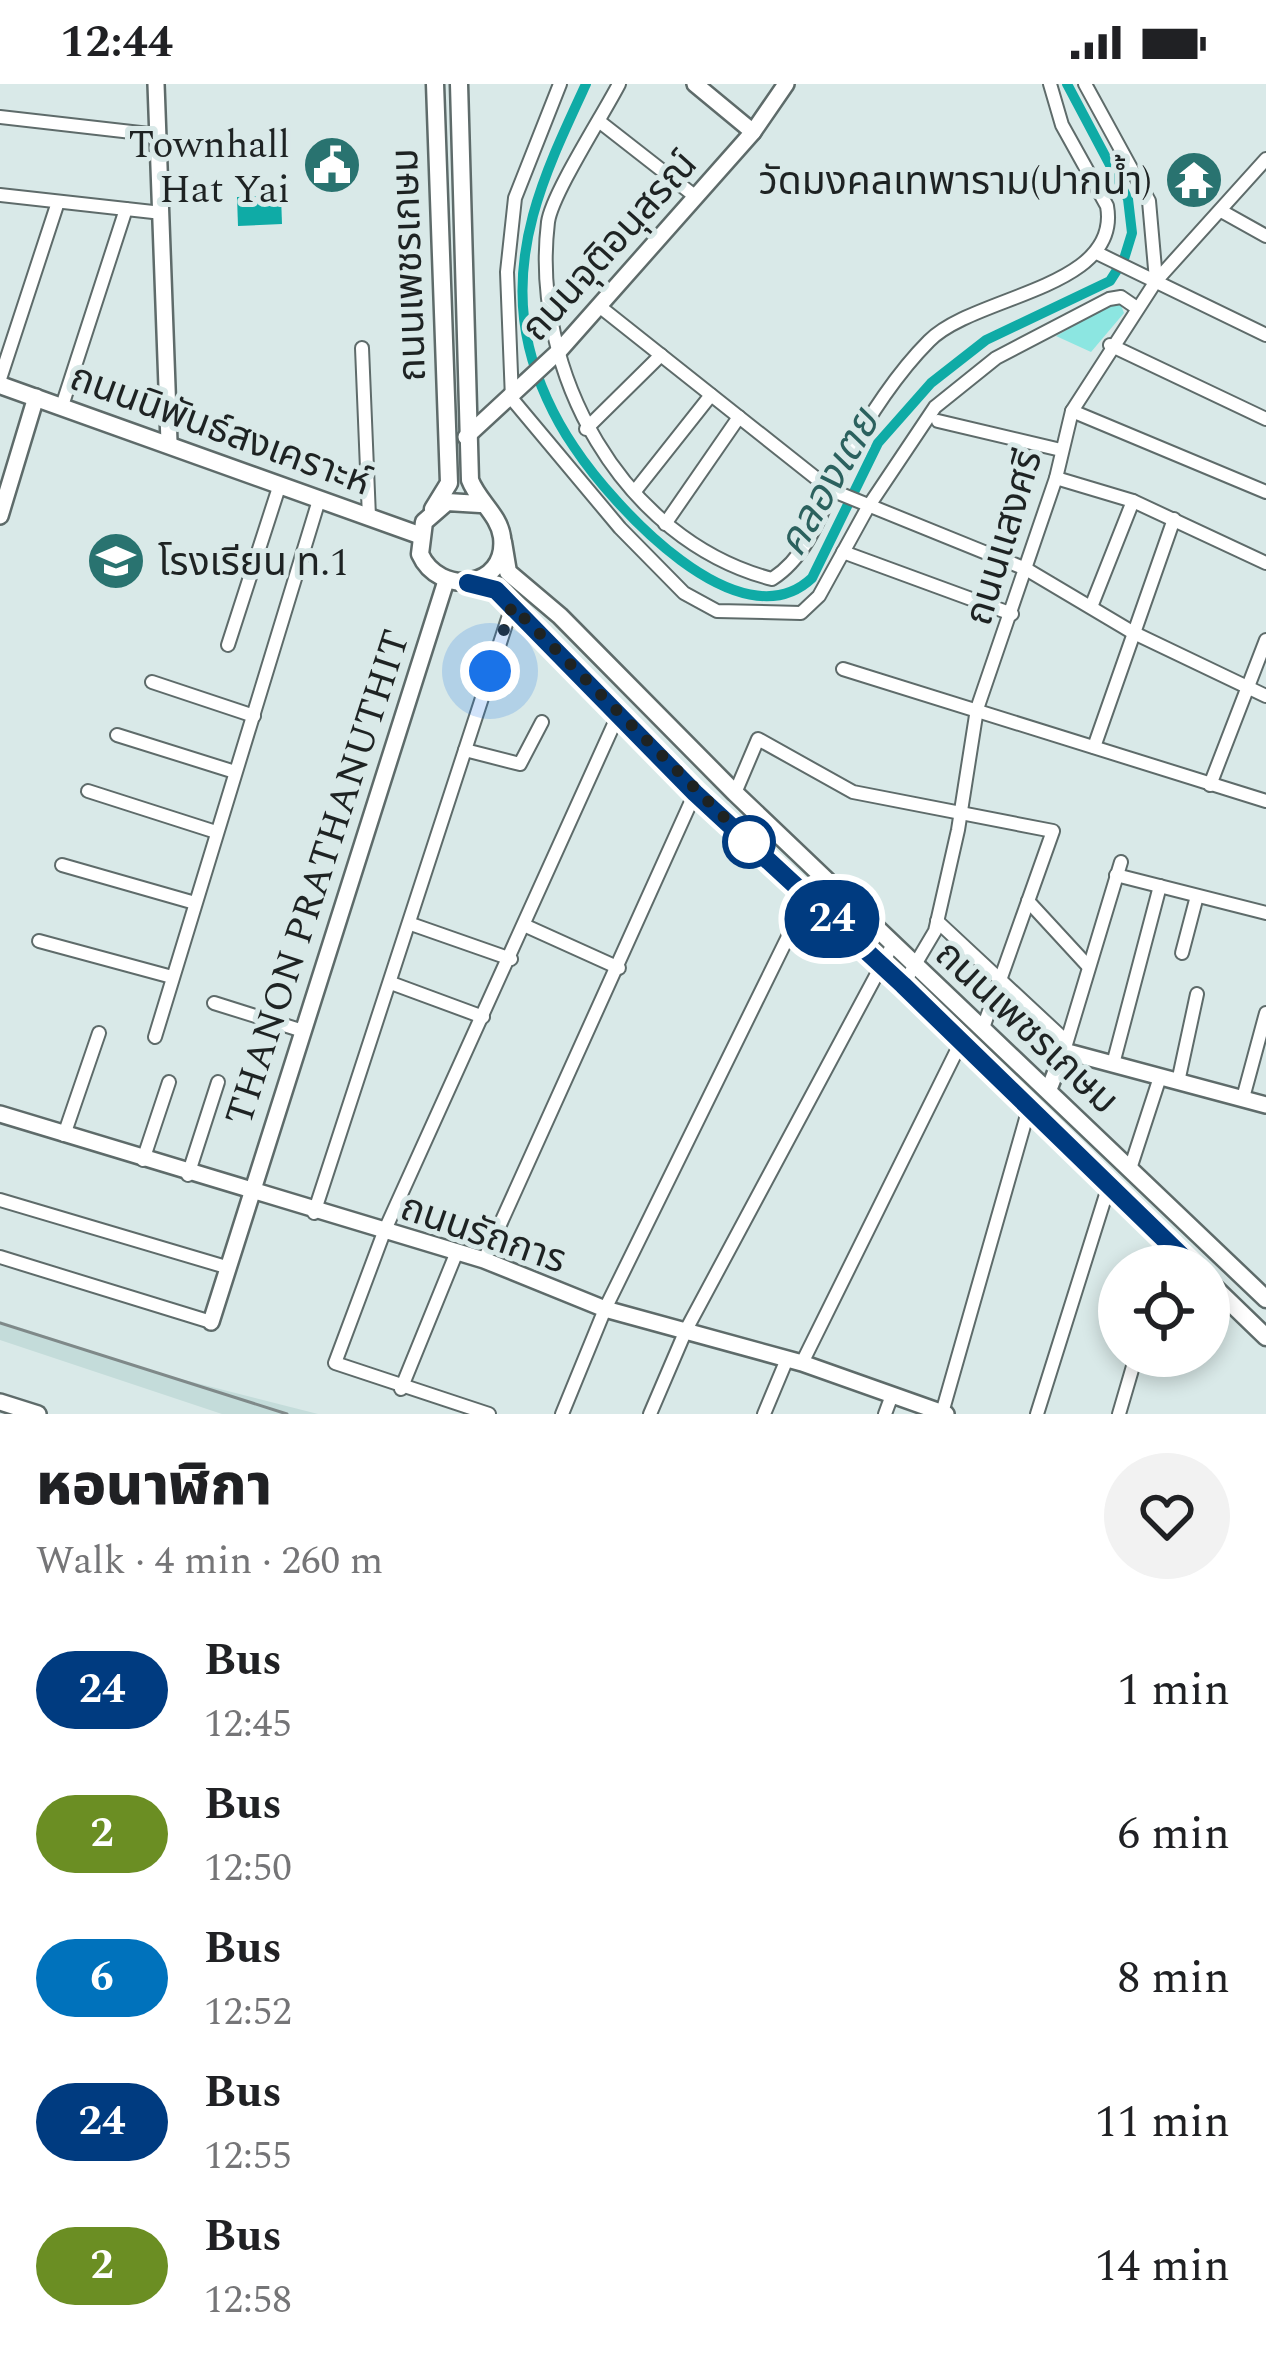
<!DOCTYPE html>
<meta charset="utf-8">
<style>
body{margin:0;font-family:Spectral,"Noto Sans Thai",serif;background:#f2f2f2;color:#202124;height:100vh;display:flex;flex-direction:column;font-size:45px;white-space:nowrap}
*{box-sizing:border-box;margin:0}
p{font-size:39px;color:#757577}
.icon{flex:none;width:66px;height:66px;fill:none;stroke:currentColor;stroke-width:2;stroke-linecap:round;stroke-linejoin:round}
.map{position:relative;height:1330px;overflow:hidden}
.side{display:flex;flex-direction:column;background:#fff;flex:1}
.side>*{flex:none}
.badge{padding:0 24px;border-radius:39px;font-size:42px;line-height:78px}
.controls{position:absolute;left:1098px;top:1161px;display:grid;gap:24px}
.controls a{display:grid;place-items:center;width:132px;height:132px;border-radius:50%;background:#fff;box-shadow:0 6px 18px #0003;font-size:60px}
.you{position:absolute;width:60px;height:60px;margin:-30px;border:9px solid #fff;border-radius:50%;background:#1a73e8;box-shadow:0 0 0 18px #1a73e833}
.map>.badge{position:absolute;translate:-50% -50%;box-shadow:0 0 0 6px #fff}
.round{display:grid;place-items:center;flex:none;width:126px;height:126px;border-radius:63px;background:#f2f2f2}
.overview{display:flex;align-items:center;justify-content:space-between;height:204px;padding:0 36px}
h1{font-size:57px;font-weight:800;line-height:90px}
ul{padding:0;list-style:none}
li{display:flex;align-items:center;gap:36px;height:144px;padding:0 36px}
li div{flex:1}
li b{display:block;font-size:45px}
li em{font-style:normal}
li .badge{min-width:132px;font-weight:700;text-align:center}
.status{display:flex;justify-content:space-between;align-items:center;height:84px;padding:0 60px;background:#fff;direction:ltr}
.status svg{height:33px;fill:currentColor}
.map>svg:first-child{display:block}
</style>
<div class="status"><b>12:44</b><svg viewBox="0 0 49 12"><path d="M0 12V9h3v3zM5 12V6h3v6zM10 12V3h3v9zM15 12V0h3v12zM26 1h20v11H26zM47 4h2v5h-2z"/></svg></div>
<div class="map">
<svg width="1266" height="1330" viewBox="0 0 1266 1330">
<rect width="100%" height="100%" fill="#d9e9e8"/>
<polygon fill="#c4dcda" points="0,1237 165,1291 318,1330 222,1330 0,1256"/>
<polygon fill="#8ce6e1" points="1119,216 1124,229 1091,268 1056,252"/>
<polygon fill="#0faba6" points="281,112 282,140 238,142 237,113"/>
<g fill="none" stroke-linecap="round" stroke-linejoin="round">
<path stroke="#0faba6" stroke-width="10" d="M586 0C547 84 506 167 529 263 537 297 554 334 574 363 613 422 740 562 812 494L878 359 931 299 986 256 1110 197 1124 175 1132 149 1128 115 1067 0"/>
<defs>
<g id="minor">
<polyline points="560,0 515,114 507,188 512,315 620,444 684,509 717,527 801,529 819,512 868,423 935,323 996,274 1109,215 1121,213 1137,224"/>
<path d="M619 0C603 31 552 110 548 138 530 287 622 456 772 495 813 469 826 414 848 371 868 333 898 288 929 257 974 211 1122 205 1107 122L1062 41 1050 0"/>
<polyline points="1085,0 1149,117 1156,196"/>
<polyline points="0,33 158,51"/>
<polyline points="600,38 696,113"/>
<polyline points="0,111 162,129"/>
<polyline points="1223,128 1266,152"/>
<polyline points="1097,169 1266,251"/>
<polyline points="599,222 831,406 1026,485 1132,548 1266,612"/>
<polyline points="1110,261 1266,335"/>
<polyline points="362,264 369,433"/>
<polyline points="0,295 58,118"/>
<polyline points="62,322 126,125"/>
<polyline points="1072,327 1266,408"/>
<polyline points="938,337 1061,366"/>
<polyline points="586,345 661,271"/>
<polyline points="1056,394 1133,417 1266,479"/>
<polyline points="635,407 711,311"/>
<polyline points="665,440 739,333"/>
<polyline points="843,468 1012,530"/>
<polyline points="1091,523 1133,417"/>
<polyline points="228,561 280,400"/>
<polyline points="843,585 1266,717"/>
<polyline points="152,598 254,632"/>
<polyline points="117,651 235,688"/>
<polyline points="1094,663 1174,435"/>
<polyline points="465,666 520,680 542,638"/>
<polyline points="1210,701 1266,556"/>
<polyline points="88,707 216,748"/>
<polyline points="735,709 758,655 853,708 1053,747 983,944"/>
<polyline points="62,781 195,819"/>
<polyline points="1116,791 1266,829"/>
<polyline points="1028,817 1087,881"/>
<polyline points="937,837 1066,957"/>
<polyline points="411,840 511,875"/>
<polyline points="526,842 619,884"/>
<polyline points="39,857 172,893"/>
<polyline points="1182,869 1197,812"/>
<polyline points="391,899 483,933"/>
<polyline points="903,901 935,847 958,746 977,625 1056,394 1072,327 1156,197 1266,75"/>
<polyline points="214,919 303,947"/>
<polyline points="155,953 319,416"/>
<polyline points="1064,967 1121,778"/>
<polyline points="1113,980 1160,802"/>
<polyline points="1178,998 1197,910"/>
<polyline points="1243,1014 1266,929"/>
<polyline points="64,1051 99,949"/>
<polyline points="143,1076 169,998"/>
<polyline points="1130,1085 1160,993"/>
<polyline points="188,1091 218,998"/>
<polyline points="0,1116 226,1183"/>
<polyline points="314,1129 512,522"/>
<polyline points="0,1173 211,1238"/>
<polyline points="484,1176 695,709"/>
<polyline points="802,1279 961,958"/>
<polyline points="401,1305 456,1170"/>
<polyline points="942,1329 1029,1024"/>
<polyline points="489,1330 335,1279 384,1148 619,629"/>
<polyline points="562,1330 605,1225 808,812"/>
<polyline points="650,1330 686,1246 893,860"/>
<polyline points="764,1330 787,1275"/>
<polyline points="885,1330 892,1311"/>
<polyline points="1037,1330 1109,1101"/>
<polyline points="1119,1330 1136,1272"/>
</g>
<g id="tertiary">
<polyline points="156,0 169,358"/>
<polyline points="695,0 753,48"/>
<polyline points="466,353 559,267 753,48 786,0"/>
<polyline points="0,432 36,313"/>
<polyline points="1049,1005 1064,967 1266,1021"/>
<polyline points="0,1030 484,1176 605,1225 802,1279 946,1330"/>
<polyline points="211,1238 446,497"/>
<polyline points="0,1318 38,1330"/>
</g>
<g id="secondary">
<path d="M459 0 470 396C478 417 499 431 502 453 508 505 439 513 420 470L424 438 447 418 480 420"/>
<polyline points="0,301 419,451"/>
<polyline points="433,425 449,399 435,0"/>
<polyline points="503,458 508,488 560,532 735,709 1266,1215"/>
<polyline points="468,499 496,506 695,709 903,901 1193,1182"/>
<polyline points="1209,1198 1266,1253"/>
</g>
</defs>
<use href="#minor" stroke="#5e6b6a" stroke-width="16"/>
<use href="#tertiary" stroke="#5e6b6a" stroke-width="20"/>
<use href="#secondary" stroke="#5e6b6a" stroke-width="21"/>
<use href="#minor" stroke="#fff" stroke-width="12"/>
<use href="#tertiary" stroke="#fff" stroke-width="15"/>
<use href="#secondary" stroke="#fff" stroke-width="16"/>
<polyline stroke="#7f8989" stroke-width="3" points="0,1239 287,1330"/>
</g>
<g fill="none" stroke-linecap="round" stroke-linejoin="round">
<defs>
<polyline id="line" points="468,499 496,506 695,709 903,901 1192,1182"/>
</defs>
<use href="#line" stroke="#fff" stroke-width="27"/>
<use href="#line" stroke="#003b80" stroke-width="18"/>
<polyline stroke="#1e2323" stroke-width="12" stroke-dasharray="0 21.6" points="490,587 512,522 749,758"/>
</g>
<defs>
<symbol id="civic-disc" viewBox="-11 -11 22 22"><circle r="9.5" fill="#297370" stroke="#d9e9e8"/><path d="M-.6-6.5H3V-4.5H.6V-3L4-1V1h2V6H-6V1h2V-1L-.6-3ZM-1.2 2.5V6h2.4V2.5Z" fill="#fff"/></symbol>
<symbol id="temple-disc" viewBox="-11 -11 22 22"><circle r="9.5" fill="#297370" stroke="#d9e9e8"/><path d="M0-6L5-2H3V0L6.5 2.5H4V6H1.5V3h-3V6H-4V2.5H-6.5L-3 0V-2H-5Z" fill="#fff"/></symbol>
<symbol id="school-disc" viewBox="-11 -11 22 22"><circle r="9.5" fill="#297370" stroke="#d9e9e8"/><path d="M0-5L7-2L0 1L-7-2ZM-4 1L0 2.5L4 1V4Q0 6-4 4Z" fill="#fff"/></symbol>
</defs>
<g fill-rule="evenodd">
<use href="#civic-disc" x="299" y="48" width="66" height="66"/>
<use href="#temple-disc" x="1161" y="63" width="66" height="66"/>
<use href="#school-disc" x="83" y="444" width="66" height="66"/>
</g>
<circle fill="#fff" stroke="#003b80" stroke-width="6" cx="749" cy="758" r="24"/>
<g text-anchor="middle" stroke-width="10" stroke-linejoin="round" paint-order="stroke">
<g font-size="39" fill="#1e2323" stroke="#d9e9e8" text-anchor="end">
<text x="290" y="73">Townhall<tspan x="290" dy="45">Hat Yai</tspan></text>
<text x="1152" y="110">วัดมงคลเทพาราม(ปากน้ำ)</text>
<text x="158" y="491" text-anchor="start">โรงเรียน ท.1</text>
</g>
<g font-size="39" fill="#1e2323" stroke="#d9e9e8">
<text transform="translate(608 161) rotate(-48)" y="14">ถนนจุติอนุสรณ์</text>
<text transform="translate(407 181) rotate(-92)" y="14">ถนนเพชรเกษม</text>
<text transform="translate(221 344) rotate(20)" y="14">ถนนนิพันธ์สงเคราะห์</text>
<text transform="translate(1002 453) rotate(-73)" y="14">ถนนเเสงศรี</text>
<text transform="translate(316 793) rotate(-72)" y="14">THANON PRATHANUTHIT</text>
<text transform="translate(1028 942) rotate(43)" y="14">ถนนเพชรเกษม</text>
<text transform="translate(484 1148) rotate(19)" y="14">ถนนรัถการ</text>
</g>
<g font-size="42" font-style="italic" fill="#2b615e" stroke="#d9e9e8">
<text transform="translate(827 398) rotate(-60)" y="15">คลองเตย</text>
</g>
</g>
</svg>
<div class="controls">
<a><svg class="icon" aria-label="locate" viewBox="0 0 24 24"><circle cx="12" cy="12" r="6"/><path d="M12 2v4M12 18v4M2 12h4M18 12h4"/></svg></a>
</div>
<div class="you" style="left:490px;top:587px"></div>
<b class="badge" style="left:832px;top:835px;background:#003b80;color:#fff">24</b>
</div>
<section class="side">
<div class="overview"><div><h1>หอนาฬิกา</h1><p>Walk · 4 min · 260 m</p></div><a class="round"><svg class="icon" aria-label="heart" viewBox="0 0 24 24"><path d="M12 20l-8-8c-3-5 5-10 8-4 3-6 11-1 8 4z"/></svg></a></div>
<ul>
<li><span class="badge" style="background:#003b80;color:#fff">24</span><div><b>Bus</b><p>12:45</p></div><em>1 min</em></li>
<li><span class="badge" style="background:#6b8e23;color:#fff">2</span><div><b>Bus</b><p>12:50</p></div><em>6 min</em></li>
<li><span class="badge" style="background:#0072bc;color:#fff">6</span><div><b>Bus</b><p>12:52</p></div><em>8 min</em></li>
<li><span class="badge" style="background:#003b80;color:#fff">24</span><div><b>Bus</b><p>12:55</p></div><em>11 min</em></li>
<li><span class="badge" style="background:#6b8e23;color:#fff">2</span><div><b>Bus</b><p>12:58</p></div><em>14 min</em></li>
</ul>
</section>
